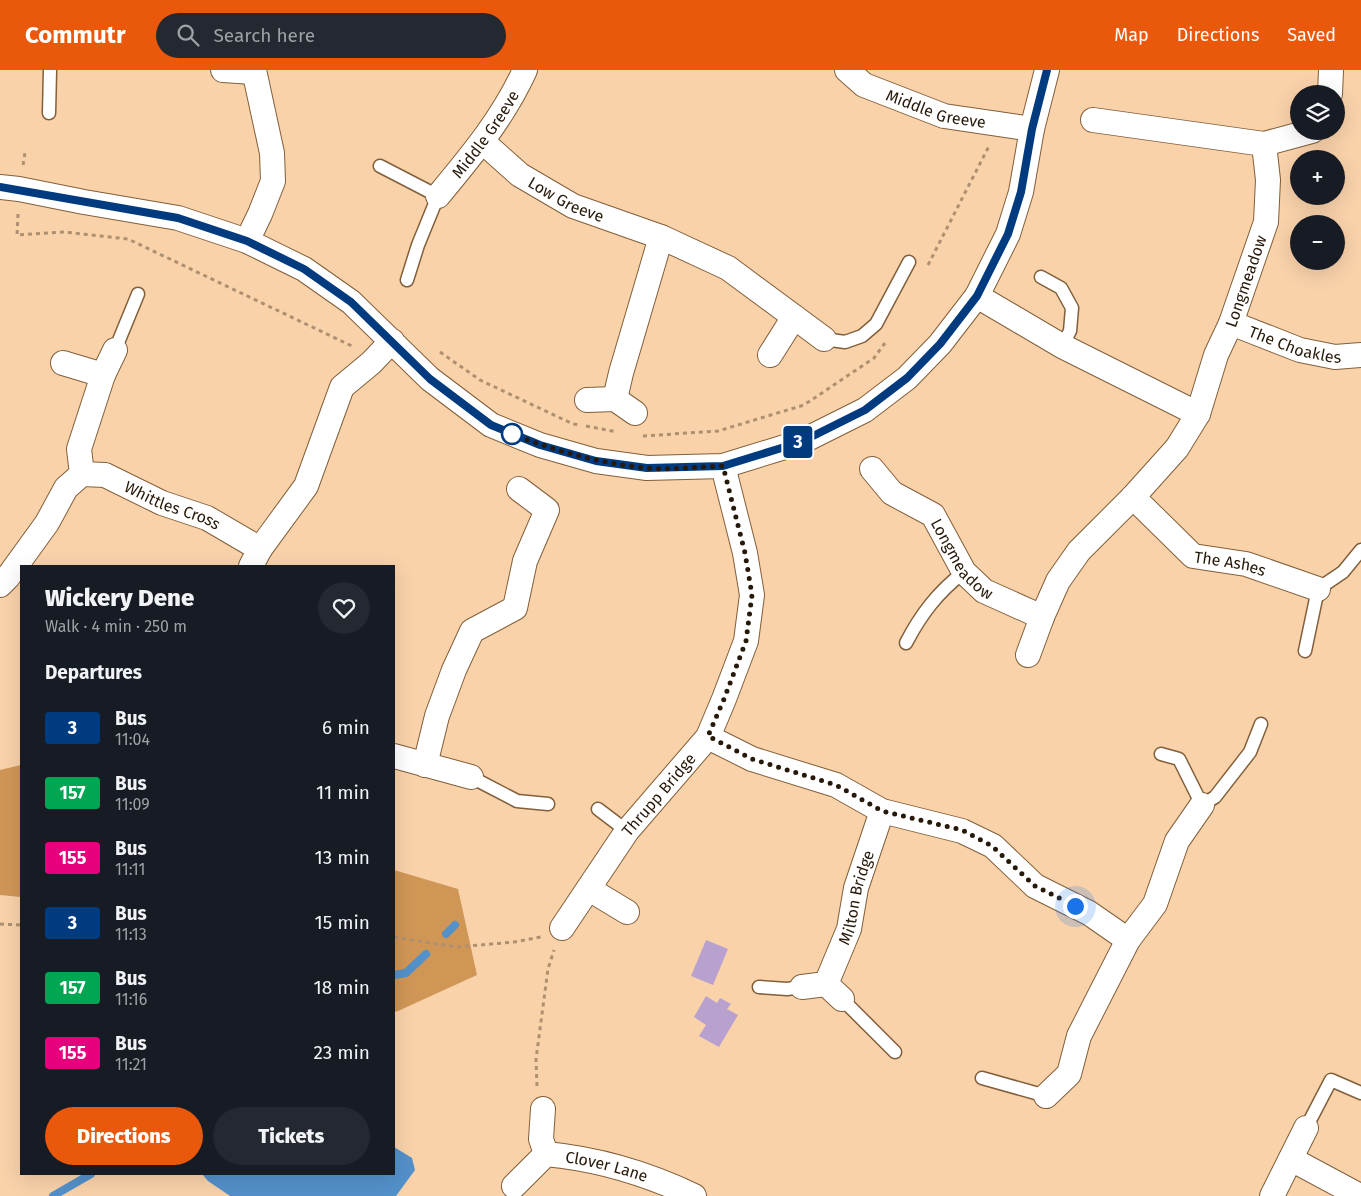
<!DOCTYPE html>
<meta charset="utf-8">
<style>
body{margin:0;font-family:"Fira Sans",sans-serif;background:#242831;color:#f1f3f6;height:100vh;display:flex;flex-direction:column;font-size:19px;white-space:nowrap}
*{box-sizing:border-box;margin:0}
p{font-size:16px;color:#9ea1a6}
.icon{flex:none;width:28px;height:28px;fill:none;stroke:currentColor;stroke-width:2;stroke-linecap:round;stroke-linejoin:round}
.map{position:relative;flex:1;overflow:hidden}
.side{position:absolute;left:20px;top:495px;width:375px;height:610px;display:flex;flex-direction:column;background:#171b24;border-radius:0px;box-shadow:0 5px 20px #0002}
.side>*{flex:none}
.badge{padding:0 10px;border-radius:4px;font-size:18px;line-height:32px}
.fabs{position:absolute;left:1290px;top:15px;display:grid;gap:10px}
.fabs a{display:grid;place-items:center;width:55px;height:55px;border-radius:50%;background:#171b24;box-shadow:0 5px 20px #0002;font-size:25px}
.you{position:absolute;width:25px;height:25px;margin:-12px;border:4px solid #fff;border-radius:50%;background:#1a73e8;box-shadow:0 0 0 8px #1a73e833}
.map>.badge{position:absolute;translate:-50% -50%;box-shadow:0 0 0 2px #fff}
h2{padding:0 25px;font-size:19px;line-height:45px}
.round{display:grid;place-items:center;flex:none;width:52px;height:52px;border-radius:26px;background:#242831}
.overview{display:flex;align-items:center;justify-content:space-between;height:85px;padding:0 25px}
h1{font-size:24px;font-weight:800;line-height:38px}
.primary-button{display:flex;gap:10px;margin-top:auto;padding:10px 25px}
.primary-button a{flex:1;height:58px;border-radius:30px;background:#ea580c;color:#fff;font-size:20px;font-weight:800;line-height:58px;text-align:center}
.primary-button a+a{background:#242831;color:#f1f3f6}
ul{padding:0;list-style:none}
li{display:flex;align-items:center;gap:15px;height:65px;padding:0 25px}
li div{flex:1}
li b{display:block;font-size:19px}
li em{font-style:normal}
li .badge{min-width:55px;font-weight:700;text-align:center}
header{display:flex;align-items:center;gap:30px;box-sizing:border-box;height:70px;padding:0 25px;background:#ea580c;color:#fff}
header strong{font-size:24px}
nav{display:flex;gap:28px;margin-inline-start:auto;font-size:18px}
.search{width:350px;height:45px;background:#242831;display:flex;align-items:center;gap:12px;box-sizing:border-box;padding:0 18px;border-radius:28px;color:#9ea1a6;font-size:19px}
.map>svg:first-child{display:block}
</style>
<header>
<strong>Commutr</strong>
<div class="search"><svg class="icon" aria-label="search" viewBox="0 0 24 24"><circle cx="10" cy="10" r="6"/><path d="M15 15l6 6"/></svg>Search here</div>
<nav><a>Map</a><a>Directions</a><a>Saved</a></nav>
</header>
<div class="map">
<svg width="1361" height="1126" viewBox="0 0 1361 1126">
<rect width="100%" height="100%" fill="#f9d2aa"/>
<g fill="#d09656">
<polygon points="21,695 21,827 0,825 0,700"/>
<polygon points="394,800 458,819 477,905 398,941 394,942"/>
</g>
<polygon fill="#5391ca" points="394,1077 412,1088 415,1100 396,1126 230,1126 208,1111 202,1104 394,1104"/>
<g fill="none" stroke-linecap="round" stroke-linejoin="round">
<g stroke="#5391ca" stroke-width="8">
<polyline points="446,864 455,855"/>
<polyline points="394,905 406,903 426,884"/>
<polyline points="53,1126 91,1104"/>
</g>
</g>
<g fill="#b8a1cf">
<polygon points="706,870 728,879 713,915 691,906"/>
<polygon points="706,926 717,933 720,928 731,934 727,939 738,945 719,977 699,966 706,955 694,947"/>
</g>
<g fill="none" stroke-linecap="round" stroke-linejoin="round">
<defs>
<g id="service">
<polyline points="49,43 50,0"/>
<polyline points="380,96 438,126 418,175 407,210"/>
<polyline points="1041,207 1061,218 1072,238 1070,261 1062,276"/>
<polyline points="824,269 845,272 862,266 876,254 909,192"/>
<polyline points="115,280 138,224"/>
<path d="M906 573C921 544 938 522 964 502"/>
<polyline points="1305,581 1318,519 1343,502 1361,480"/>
<polyline points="1161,684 1179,689 1202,735 1215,727 1250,682 1261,654"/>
<polyline points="471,707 517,731 548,734"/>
<polyline points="598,739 627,761"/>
<polyline points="759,917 787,919 802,917"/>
<polyline points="842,929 895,982"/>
<polyline points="982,1008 1046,1026"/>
<polyline points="1306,1058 1331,1010 1361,1023"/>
</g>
<g id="minor">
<polyline points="223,0 253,2"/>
<path id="s1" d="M847 0 864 15 944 46 1032 59"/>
<polyline points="1330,24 1331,0"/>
<polyline points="1093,50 1264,74 1312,61"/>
<path id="s2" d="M483 72 520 105 573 136 661 167 728 198 824 269"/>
<polyline points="0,117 19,119 84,132 178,148 247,171 304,199 351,232 430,309 491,355 540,375 596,391 647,398 723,396 801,372 865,340 907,308 940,274 977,226 1008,164 1021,122 1032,59 1047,0"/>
<path id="s3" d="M438 126C472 85 503 48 525 0"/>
<polyline points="247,171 260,144 273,111 272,83 254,0"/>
<polyline points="977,226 1062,276 1198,344"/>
<path id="s4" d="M1231 253 1300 280 1335 287 1361 285"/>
<polyline points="770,285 794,247"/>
<polyline points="63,293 103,305"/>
<polyline points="615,329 621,303 661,167"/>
<polyline points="587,330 615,329 635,343"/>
<path id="s5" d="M872 399 892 423 933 445 964 502 984 521 1042 547"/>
<polyline points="82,404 79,379 103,305 115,280"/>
<path id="s6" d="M1133 427 1193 486 1246 494 1318 519"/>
<polyline points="251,496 260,479 306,416 342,317 371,293 392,271"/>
<path id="s7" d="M0 515 8 507 47 453 66 418 82 404 105 405 162 433 207 448 260 479"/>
<path id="s8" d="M1028 585 1042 547 1058 511 1079 481 1133 427 1177 378 1198 344 1216 285 1231 253 1266 152 1268 110 1264 74"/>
<polyline points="708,667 752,689 836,715 882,741 962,761 993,776 1035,816 1089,843 1128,870"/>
<polyline points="394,686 471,707"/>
<polyline points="425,695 437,646 454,600 472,561 515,538 525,491 547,440 519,419"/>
<polyline points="589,819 627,842"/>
<path id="s9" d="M562 858 627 761 708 667 724 629 746 571 752 525 745 483 723 396"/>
<polyline points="802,917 826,914"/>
<path id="s10" d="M842 929 826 914 849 859 856 818 882 741"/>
<polyline points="1046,1026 1069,1004 1079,966 1128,870 1155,834 1177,771 1202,735"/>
<path id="s11" d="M546 1084C599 1089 646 1103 694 1126"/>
<polyline points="1291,1089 1360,1126"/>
<polyline points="514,1116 546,1084 541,1069 543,1039"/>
<polyline points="1272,1126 1306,1058"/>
</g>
</defs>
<use href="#service" stroke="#815f3a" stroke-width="15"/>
<use href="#minor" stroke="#815f3a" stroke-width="26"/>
<g stroke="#ae9071" stroke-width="3" stroke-dasharray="4 4" stroke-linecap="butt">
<polyline points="23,95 25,83"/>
<polyline points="18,144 17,165 64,162 128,169 354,277"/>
<polyline points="928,195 989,76"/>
<polyline points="440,282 480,310 573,354 580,355"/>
<polyline points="586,356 617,362"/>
<polyline points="643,366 718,361 804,335 874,288 885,273"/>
<polyline points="0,854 21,855"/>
<polyline points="394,867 457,877 514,872 541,867"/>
<polyline points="537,1016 536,989 548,899 554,880"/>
</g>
<use href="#service" stroke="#fff" stroke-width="12"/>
<use href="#minor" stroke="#fff" stroke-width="24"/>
</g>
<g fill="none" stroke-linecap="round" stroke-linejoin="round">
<defs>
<polyline id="line" points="0,117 178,148 247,171 304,199 351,232 430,309 491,355 540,375 596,391 647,398 723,396 801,372 865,340 907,308 940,274 977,226 1008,164 1021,122 1032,59 1047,0"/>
</defs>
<use href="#line" stroke="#fff" stroke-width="11"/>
<use href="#line" stroke="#003b80" stroke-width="8"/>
<path stroke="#271909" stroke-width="5" stroke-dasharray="0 9" d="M512 364 507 362C552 380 598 393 645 398 670 400 697 397 723 396L745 483 752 525 746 571 724 629 708 666 752 689 836 715 882 741 962 760 992 776 1035 816 1075 836"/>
</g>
<circle fill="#fff" stroke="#003b80" stroke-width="2.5" cx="512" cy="364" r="10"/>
<g text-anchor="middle" stroke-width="5" stroke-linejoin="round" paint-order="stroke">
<g font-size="16" fill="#271909" stroke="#fae2ca">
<text dy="6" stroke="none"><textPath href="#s1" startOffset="99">Middle Greeve</textPath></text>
<text dy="6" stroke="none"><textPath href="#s3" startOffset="78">Middle Greeve</textPath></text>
<text dy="6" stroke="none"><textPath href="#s2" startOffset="102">Low Greeve</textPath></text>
<text dy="6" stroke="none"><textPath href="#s8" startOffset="440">Longmeadow</textPath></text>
<text dy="6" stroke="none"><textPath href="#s4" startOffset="68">The Choakles</textPath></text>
<text dy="6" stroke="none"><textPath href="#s7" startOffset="236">Whittles Cross</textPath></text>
<text dy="6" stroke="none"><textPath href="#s5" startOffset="131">Longmeadow</textPath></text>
<text dy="6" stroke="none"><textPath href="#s6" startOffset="122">The Ashes</textPath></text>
<text dy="6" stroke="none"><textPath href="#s9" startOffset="165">Thrupp Bridge</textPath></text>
<text dy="6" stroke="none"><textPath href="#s10" startOffset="114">Milton Bridge</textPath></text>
<text dy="6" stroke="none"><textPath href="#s11" startOffset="62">Clover Lane</textPath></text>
</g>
</g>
</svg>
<div class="fabs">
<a><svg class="icon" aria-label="layers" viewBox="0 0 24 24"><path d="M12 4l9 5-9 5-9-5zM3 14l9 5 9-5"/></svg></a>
<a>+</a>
<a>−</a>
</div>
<div class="you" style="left:1075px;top:836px"></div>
<b class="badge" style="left:798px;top:372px;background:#003b80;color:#fff">3</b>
<section class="side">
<div class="overview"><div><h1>Wickery Dene</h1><p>Walk · 4 min · 250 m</p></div><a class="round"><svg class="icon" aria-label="heart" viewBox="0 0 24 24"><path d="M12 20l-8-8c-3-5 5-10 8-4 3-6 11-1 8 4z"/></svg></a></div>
<h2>Departures</h2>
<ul>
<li><span class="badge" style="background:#003b80;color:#fff">3</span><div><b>Bus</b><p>11:04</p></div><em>6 min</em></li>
<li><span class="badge" style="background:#00a651;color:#fff">157</span><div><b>Bus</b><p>11:09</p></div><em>11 min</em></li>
<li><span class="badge" style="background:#e6007e;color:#fff">155</span><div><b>Bus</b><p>11:11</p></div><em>13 min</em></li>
<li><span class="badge" style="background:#003b80;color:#fff">3</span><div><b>Bus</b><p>11:13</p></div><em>15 min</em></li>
<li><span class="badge" style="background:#00a651;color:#fff">157</span><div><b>Bus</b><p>11:16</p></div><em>18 min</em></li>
<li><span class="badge" style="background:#e6007e;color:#fff">155</span><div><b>Bus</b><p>11:21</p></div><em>23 min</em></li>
</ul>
<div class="primary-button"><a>Directions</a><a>Tickets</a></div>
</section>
</div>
